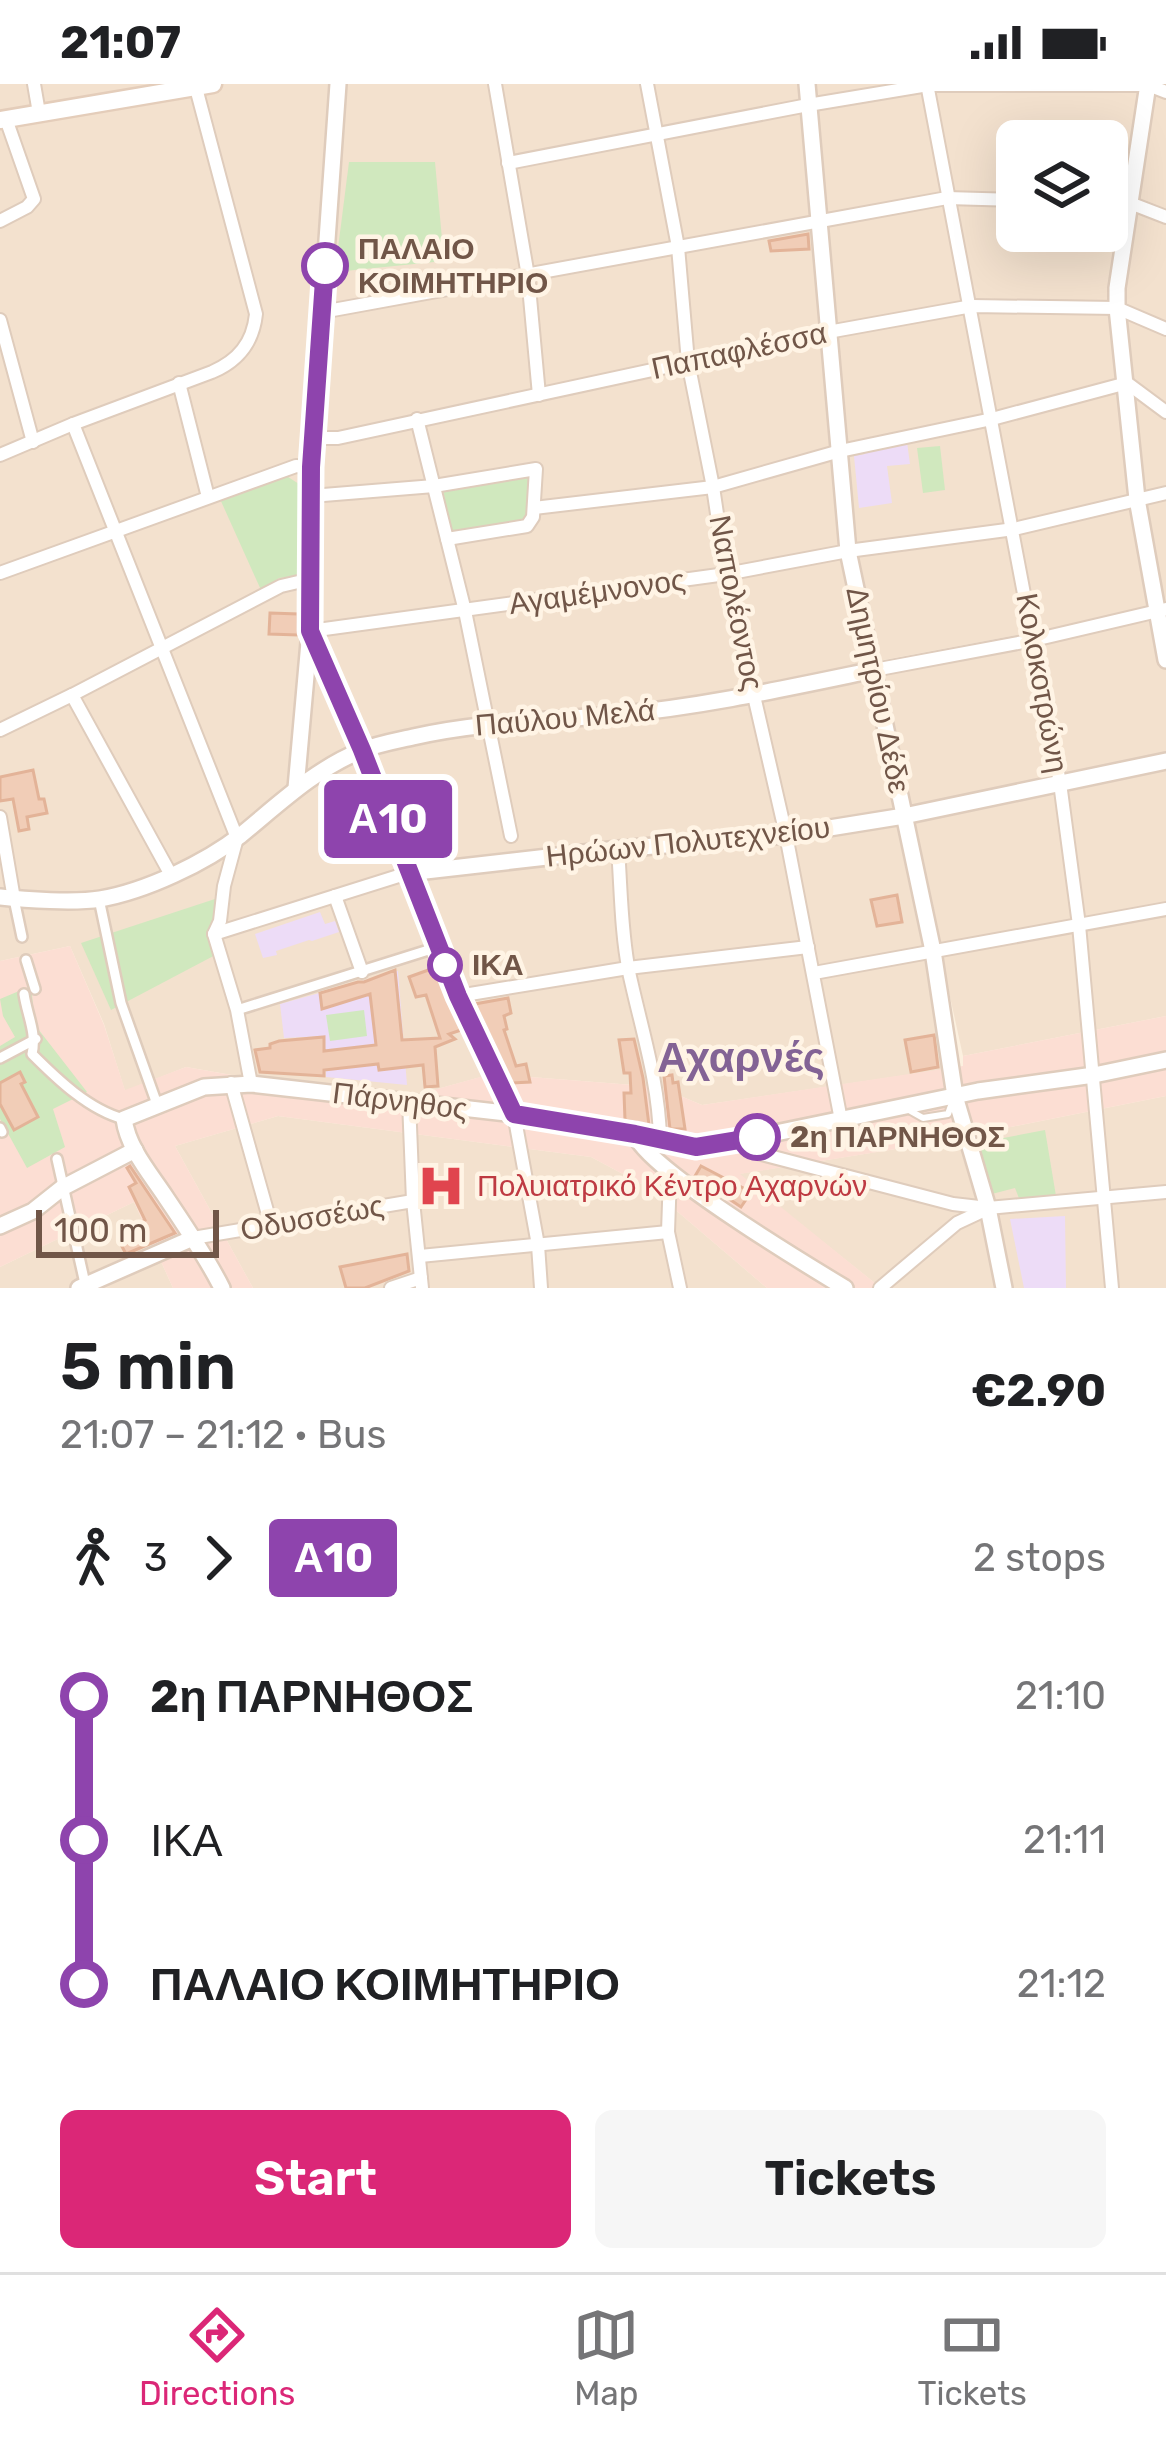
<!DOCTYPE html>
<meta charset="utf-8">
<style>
body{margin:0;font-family:Rubik,sans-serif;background:#f6f6f6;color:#202124;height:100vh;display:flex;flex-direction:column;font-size:45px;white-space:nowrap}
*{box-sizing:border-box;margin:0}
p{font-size:39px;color:#757577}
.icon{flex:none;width:66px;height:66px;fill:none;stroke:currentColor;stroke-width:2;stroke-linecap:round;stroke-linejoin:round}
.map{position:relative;height:1204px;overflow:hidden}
.drawer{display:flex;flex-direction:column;background:#fff;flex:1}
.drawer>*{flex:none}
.badge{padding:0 24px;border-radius:9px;font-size:42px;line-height:78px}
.controls{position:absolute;left:996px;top:36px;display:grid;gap:24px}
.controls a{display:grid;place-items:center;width:132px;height:132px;border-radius:18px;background:#fff;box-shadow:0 12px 48px #0002;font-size:60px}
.scale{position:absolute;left:36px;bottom:30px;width:183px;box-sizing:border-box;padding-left:12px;border:6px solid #715648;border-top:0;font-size:33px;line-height:42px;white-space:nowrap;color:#715648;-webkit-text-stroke:9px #fff4e5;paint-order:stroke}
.map>.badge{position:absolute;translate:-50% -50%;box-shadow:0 0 0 6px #fff}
.legs{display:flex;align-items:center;gap:18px;height:132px;padding:0 60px;font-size:39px}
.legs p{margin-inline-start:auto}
.overview{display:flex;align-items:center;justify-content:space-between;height:204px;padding:0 60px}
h1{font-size:66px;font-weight:600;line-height:90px}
.button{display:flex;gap:24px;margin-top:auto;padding:24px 60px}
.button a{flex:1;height:138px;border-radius:18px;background:#db2777;color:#fff;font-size:48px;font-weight:600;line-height:138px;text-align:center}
.button a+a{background:#f6f6f6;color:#202124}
ul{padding:0 60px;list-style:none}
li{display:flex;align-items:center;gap:42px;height:144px;font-size:45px}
li i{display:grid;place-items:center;width:18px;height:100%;margin:0 15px;background:currentColor}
li i::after{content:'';width:30px;height:30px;margin:-15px;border:9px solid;border-radius:50%;background:#fff}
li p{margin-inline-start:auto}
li:first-child i{background:linear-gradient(#0000 50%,currentColor 0)}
li:last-child i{background:linear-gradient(currentColor 50%,#0000 0)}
.status{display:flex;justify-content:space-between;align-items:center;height:84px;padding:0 60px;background:#fff;direction:ltr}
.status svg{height:33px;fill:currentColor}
.menu{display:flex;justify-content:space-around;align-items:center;height:168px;border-top:3px solid #e0e0e0;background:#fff;font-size:33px;color:#757577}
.menu a{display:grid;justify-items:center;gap:6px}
.menu .active{color:#db2777}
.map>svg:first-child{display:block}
</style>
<div class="status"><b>21:07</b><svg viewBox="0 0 49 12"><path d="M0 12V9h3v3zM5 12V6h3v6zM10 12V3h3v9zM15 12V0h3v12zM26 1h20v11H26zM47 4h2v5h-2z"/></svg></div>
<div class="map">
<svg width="1166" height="1204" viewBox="0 0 1166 1204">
<rect width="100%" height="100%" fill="#fcf0df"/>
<g fill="#f3e1ce" fill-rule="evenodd">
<path d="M0 0H1166V523L878 577 866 591 954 984 702 1021 659 1003 492 990 419 1010 294 1002 186 983 125 1007 104 940 70 862 0 877ZM1017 57H1107V147H1017Z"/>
<polygon points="1166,534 1166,932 963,972 879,589"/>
<polygon points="1166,1012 1166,1204 881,1204 738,1090 921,1061"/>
<polygon points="278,1032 591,1073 651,1105 767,1204 253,1204 175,1062"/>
<polygon points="134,1118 173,1204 0,1204 0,1183"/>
</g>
<polygon fill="#fcded3" points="70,862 104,941 125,1006 186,983 294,1002 419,1010 491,990 659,1003 702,1021 963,982 963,972 1166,932 1166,1012 921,1061 740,1090 881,1204 767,1204 651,1105 591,1073 278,1032 175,1062 253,1204 173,1204 134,1118 0,1183 0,877"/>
<g fill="#eddcf7">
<polygon points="907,358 910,380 887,382 892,419 859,424 854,372 865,370 865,366"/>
<polygon points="320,828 325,840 335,837 339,848 312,857 309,856 276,867 277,871 263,874 255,850"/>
<polygon points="398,887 407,1001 326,993 325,952 284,954 280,920"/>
<polygon points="1065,1132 1066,1204 1024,1204 1010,1135"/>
</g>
<g fill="#d0e8be">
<polygon points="349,78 435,78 444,177 335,188"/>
<polygon points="940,362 945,406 923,409 917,364"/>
<polygon points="285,391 299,400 299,492 279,494 261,506 220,415"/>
<polygon points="531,391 529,431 522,442 450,450 443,404"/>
<polygon points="218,814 221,868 111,926 81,859"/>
<polygon points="31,902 34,930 28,932 87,1008 53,1025 65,1063 27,1084 0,1035 0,962 15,953 3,932 0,915"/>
<polygon points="364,926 367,952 330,957 326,931"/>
<polygon points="1045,1046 1056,1112 1020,1117 1015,1104 988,1111 977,1059"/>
</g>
<g fill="#f1cdb7" stroke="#e3b398" stroke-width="3">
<polygon points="808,150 809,165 771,167 769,157"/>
<polygon points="270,529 298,530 298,551 269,550"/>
<polygon points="33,686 39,715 44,715 47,729 27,733 29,745 19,747 13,715 0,717 0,693"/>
<polygon points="897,811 902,838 877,842 871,816"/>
<polygon points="434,884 461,946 449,950 455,955 435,963 438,1002 425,1003 423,981 379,986 378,980 324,986 324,992 260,988 255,966 270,964 270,960 279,957 324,953 324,967 376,961 370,910 322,925 320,909 358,898 364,898 395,886 402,956 440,954 426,911 416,913 409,893"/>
<polygon points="508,914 511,929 504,932 507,945 504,946 516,982 526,980 530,998 512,999 475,920"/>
<polygon points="934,951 938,983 911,988 905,956"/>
<polygon points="634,955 643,994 649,1041 625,1036 624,1009 631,1009 630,989 624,989 619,956"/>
<polygon points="20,988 25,998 21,1000 38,1033 14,1046 0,1020 0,999"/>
<polygon points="672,991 673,999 678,998 685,1045 670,1045 664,992"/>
<polygon points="130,1082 175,1149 126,1170 118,1155 125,1151 123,1148 145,1136 129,1103 136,1099 127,1084"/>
<polygon points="701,1082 751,1108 741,1123 695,1092"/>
<polygon points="407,1170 409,1187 365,1204 346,1204 340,1183"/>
</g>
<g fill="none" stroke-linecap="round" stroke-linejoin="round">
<defs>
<polyline id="service" points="907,1025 923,1034 948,1030 953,1016"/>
<g id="pedestrian">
<polyline points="14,815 22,853"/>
<polyline points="99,815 121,919 158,1023"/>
<polyline points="26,876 35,905"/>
<path d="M24 910C27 931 37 949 32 970 57 995 89 1026 124 1035"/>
<polyline points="237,926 438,863"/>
<polyline points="0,974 36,955"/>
<polyline points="0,1044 2,1048"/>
<polyline points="57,1075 86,1204"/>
</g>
<g id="minor">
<polyline points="34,0 39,29"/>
<polyline points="495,0 528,192 539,311"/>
<polyline points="647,0 678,163 688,278 713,403 726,490 786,751 841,1036"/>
<polyline points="927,0 1060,699 1079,841 1112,1204"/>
<polyline points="508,79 808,21 928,1 1148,1 1166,8"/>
<polyline points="1107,118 1130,119 1166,133"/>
<polyline points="0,137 27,123 34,115 6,35"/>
<polyline points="322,228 947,114 1017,116"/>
<polyline points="0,236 33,358"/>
<polyline points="179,299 208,413"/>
<polyline points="417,335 465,527 511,752"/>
<polyline points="73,340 237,754 224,802 220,837 214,850 237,926 251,1000"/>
<polyline points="313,354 338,354 828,248 972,222 1117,224 1166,245"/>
<path d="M0 371 73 340 212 288C238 277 253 259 256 230L196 4"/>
<polyline points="311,412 434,402 536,385 533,433 527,442 447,455"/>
<polyline points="534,424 713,403 840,367 992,335 1127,299 1166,328"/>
<polyline points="0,489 296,382 311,383"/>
<polyline points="310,547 726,490 848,467 1014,445 1166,409"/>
<polyline points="874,586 1034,556 1166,525"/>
<polyline points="72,611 171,791"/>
<polyline points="0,646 72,611 281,502 311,495"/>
<polyline points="0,733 14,815"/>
<path d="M618 765C621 805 621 848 629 888 641 944 659 998 660 1055"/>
<polyline points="335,812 362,888"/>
<polyline points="214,850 408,789"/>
<polyline points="814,889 1166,825"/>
<polyline points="458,912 628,884 808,863"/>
<polyline points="231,999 271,1141"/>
<polyline points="409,1017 413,1117 422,1204"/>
<polyline points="514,1030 538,1161 541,1204"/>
<polyline points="737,1057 750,1067 953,1120 988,1124 1166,1108"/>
<polyline points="670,1090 668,1148 680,1204"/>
<polyline points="193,1154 413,1117"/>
<polyline points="420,1172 668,1148"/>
<polyline points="391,1204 421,1194"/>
<polyline points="880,1204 957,1139 987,1125"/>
</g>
<g id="tertiary">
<polyline points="807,0 848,467 933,867 955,1012 988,1124 1004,1204"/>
<polyline points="1148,0 1117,204 1117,224 1137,415 1166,576"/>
<polyline points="312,552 362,666 458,912 514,1030"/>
<polyline points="296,704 310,547 311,383 338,0"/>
<polyline points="408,789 618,765 786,751 904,732 1166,677"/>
<path d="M0 813C26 816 75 819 100 815 146 807 205 779 241 751 279 720 314 686 360 667 377 660 395 657 413 653 479 638 545 637 613 631 701 623 787 604 874 586"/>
<path d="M635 1050C644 1083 807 1181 845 1204"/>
<polyline points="0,1142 33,1127 62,1104 135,1066"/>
<polyline points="79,1204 193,1154"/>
<path d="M222 1204C206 1172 185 1142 165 1112 149 1088 128 1064 124 1035L204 1003 251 1000 514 1030 635 1050 696 1063 737 1057 978 1007 1094 991 1166 976"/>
</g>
<polyline id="secondary" points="0,36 213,0"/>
</defs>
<use href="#service" stroke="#dfccbc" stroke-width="10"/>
<use href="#pedestrian" stroke="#dfccbc" stroke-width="14"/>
<use href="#minor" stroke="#dfccbc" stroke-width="16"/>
<use href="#tertiary" stroke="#dfccbc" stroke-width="20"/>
<use href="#secondary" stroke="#e4cdba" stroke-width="21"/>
<use href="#service" stroke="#fff" stroke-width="6"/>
<use href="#pedestrian" stroke="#fff" stroke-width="9"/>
<use href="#minor" stroke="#fff" stroke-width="12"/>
<use href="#tertiary" stroke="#fff" stroke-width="15"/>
<use href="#secondary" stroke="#fff" stroke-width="16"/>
</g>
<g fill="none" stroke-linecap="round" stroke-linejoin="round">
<defs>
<polyline id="line-1" points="325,182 311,383 310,547 362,666 458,912 514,1030 635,1050 696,1063 757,1053"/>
</defs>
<use href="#line-1" stroke="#fff" stroke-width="27"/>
<use href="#line-1" stroke="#8e44ad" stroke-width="18"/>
</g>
<defs>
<symbol id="hospital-bare" viewBox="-9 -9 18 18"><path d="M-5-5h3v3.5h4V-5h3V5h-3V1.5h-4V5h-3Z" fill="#e0444e" stroke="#fff4e5" stroke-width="2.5" paint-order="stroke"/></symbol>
</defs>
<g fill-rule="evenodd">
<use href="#hospital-bare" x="408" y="1069" width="66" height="66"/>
</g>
<g fill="#fff" stroke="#8e44ad" stroke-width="6">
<circle cx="325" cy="182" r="21"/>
<circle cx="445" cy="881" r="15"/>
<circle cx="757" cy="1053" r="21"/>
</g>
<g text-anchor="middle" stroke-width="9" stroke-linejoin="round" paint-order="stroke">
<g font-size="30" font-weight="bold" fill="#715648" stroke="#fff4e5" text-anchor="start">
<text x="358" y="175">ΠΑΛΑΙΟ<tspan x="358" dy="34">ΚΟΙΜΗΤΗΡΙΟ</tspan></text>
<text x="472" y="891">ΙΚΑ</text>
<text x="790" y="1063">2η ΠΑΡΝΗΘΟΣ</text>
</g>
<g font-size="30" fill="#715648" stroke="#fff4e5">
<text transform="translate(739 267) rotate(-12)" y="10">Παπαφλέσσα</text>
<text transform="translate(597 508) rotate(-8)" y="10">Αγαμέμνονος</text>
<text transform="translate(736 519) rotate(79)" y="10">Ναπολέοντος</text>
<text transform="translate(1042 599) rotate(80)" y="10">Κολοκοτρώνη</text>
<text transform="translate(878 606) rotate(78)" y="10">Δημητρίου Δέδε</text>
<text transform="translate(565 634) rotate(-5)" y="10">Παύλου Μελά</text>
<text transform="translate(688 758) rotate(-6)" y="10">Ηρώων Πολυτεχνείου</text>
<text transform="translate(400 1017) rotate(7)" y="10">Πάρνηθος</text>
<text transform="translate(312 1134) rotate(-10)" y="10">Οδυσσέως</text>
</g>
<g font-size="30" fill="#be3a42" stroke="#fff4e5" text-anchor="start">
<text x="477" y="1112">Πολυιατρικό Κέντρο Αχαρνών</text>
</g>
<g font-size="42" font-weight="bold" fill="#836395" stroke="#fff4e5">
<text x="741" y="988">Αχαρνές</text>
</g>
</g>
</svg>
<div class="controls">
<a><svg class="icon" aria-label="layers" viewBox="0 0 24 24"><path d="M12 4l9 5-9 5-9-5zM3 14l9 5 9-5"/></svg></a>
</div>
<div class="scale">100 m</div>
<b class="badge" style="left:388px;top:735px;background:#8e44ad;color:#fff">Α10</b>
</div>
<section class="drawer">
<div class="overview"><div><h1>5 min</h1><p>21:07 – 21:12 · Bus</p></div><b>€2.90</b></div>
<div class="legs"><svg class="icon" aria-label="walk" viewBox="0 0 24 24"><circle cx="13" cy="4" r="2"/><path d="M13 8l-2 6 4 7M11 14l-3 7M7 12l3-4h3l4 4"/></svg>3<svg class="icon" aria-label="forward" viewBox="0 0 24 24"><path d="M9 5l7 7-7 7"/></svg><b class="badge" style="background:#8e44ad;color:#fff">Α10</b><p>2 stops</p></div>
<ul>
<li><i style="color:#8e44ad"></i><b>2η ΠΑΡΝΗΘΟΣ</b><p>21:10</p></li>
<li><i style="color:#8e44ad"></i><span>ΙΚΑ</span><p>21:11</p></li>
<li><i style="color:#8e44ad"></i><b>ΠΑΛΑΙΟ ΚΟΙΜΗΤΗΡΙΟ</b><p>21:12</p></li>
</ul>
<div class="button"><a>Start</a><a>Tickets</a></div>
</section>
<nav class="menu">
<a class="active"><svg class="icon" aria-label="directions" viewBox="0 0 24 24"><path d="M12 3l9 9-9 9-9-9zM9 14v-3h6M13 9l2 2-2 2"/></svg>Directions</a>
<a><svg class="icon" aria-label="map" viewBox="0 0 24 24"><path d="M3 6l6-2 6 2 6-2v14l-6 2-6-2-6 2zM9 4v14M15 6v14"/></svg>Map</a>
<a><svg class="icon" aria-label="tickets" viewBox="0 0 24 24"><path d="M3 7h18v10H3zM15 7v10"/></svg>Tickets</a>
</nav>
